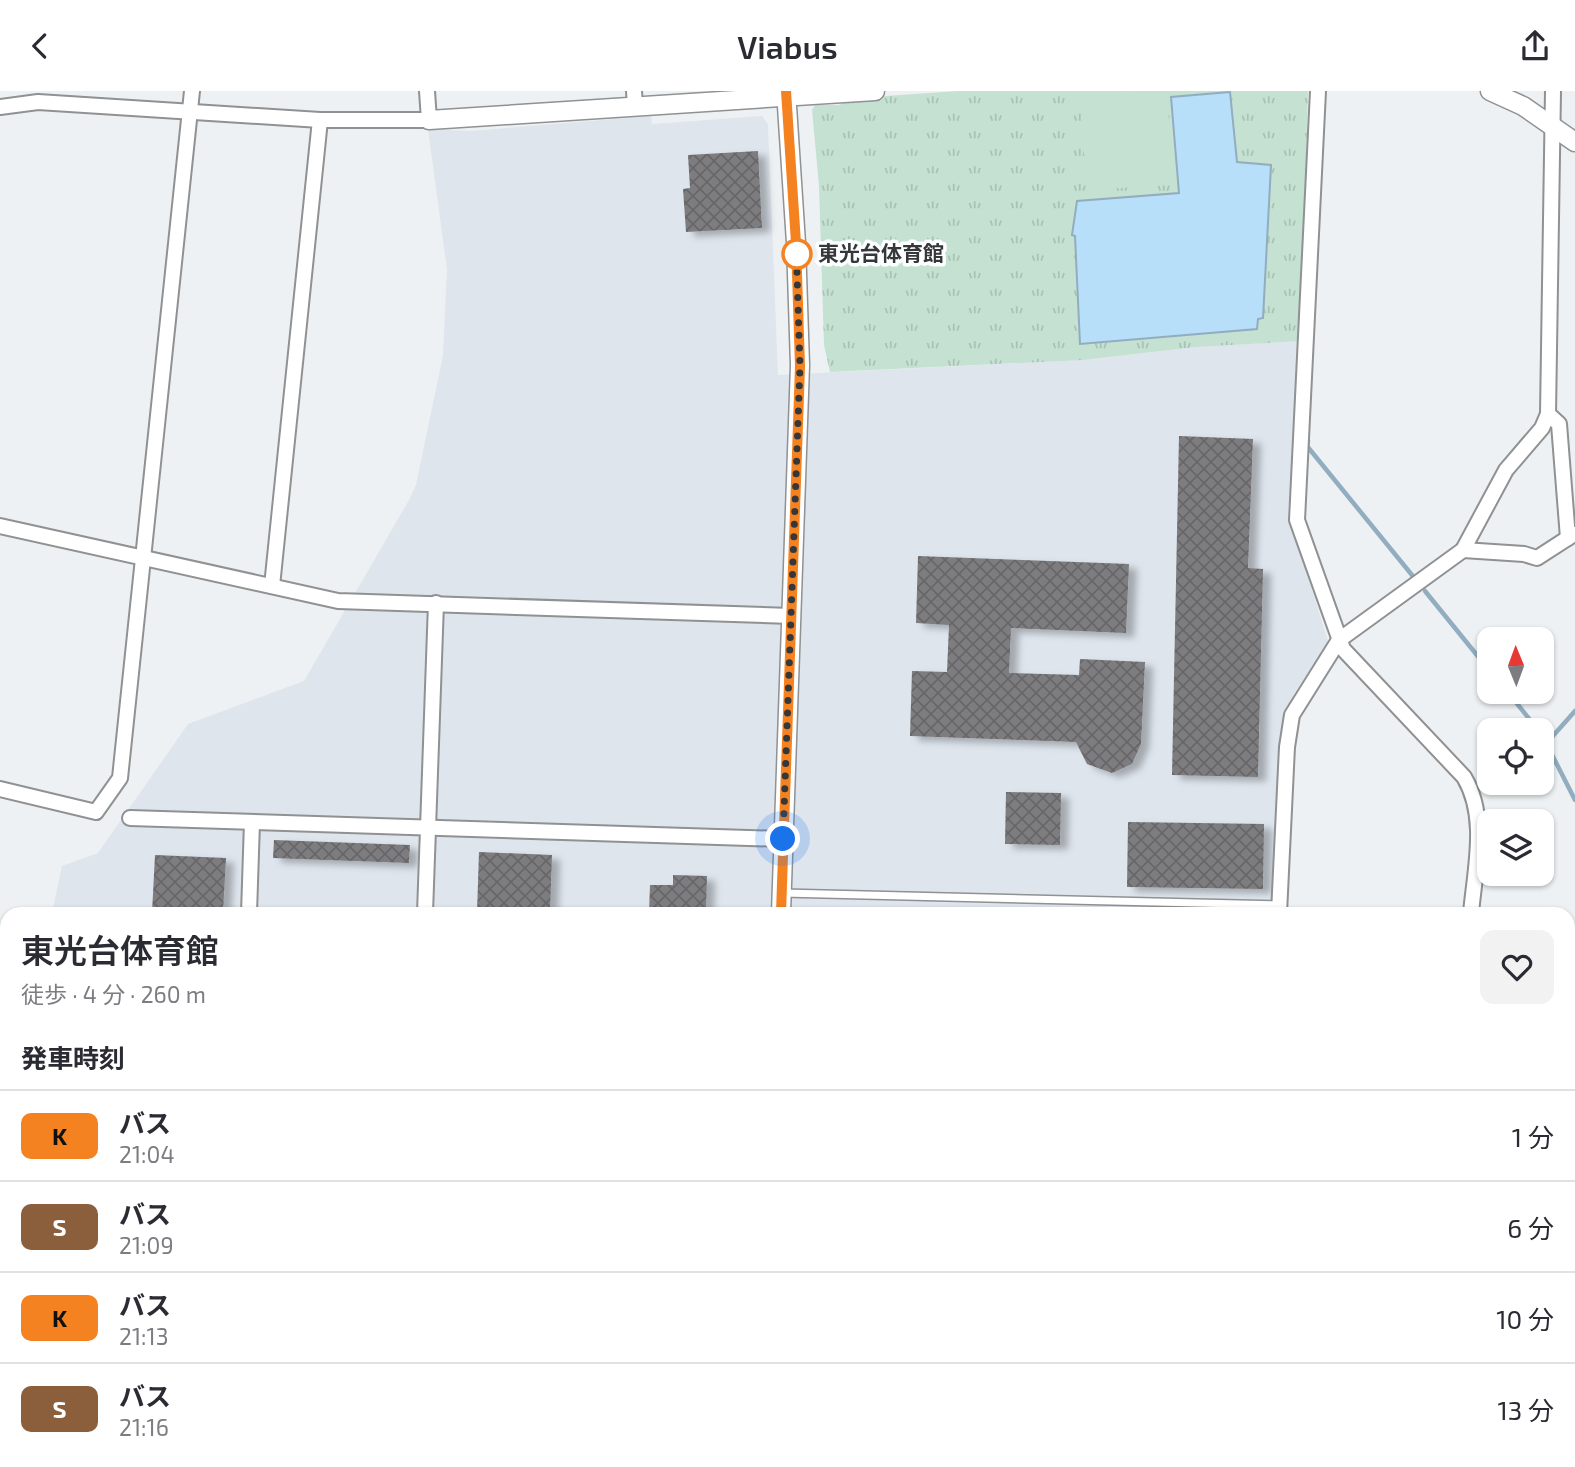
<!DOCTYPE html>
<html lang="ja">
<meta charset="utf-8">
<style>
body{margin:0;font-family:"Exo 2","Noto Sans JP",sans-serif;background:#f2f2f3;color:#2b2b33;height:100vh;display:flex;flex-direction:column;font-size:26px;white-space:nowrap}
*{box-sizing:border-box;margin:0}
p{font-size:23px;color:#7c7c81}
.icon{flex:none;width:38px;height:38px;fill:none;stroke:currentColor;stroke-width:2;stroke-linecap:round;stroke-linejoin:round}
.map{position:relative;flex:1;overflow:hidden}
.drawer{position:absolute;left:0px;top:816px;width:1575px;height:562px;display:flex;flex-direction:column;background:#fff;border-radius:21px 21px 0 0;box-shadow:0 2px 5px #0004}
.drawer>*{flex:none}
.badge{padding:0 14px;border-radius:10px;font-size:24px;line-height:46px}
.needle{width:46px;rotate:359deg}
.buttons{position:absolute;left:1477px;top:536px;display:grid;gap:14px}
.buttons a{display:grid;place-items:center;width:77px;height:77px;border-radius:14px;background:#fff;box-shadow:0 2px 5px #0004;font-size:35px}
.you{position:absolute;width:35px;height:35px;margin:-18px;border:5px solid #fff;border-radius:50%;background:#1a73e8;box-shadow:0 0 0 10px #1a73e833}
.map>.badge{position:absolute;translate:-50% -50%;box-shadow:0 0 0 4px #fff}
h2{padding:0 21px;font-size:26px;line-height:63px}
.round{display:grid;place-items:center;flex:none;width:74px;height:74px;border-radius:14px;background:#f2f2f3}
.summary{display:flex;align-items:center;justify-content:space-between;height:119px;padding:0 21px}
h1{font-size:33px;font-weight:600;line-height:52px}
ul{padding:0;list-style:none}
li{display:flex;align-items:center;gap:21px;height:91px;padding:0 21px;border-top:2px solid #e1e1e2}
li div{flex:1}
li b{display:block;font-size:26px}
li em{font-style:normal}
li .badge{min-width:77px;font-weight:700;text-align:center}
header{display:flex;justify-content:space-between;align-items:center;height:91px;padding:0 21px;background:#fff;font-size:32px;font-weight:600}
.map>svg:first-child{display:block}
</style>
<header><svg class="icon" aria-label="back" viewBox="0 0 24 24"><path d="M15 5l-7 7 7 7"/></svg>Viabus<svg class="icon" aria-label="share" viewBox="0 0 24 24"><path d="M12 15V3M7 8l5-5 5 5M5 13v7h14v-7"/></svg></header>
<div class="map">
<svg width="1575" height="1376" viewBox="0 0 1575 1376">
<defs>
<pattern id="park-tufts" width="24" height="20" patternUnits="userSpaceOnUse" patternTransform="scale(1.75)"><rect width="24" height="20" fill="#c4e1d1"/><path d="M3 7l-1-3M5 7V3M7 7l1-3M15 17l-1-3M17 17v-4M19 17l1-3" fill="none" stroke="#a9c2b4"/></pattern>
<pattern id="building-cross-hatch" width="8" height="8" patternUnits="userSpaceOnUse" patternTransform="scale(1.75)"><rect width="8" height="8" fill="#7d7c7e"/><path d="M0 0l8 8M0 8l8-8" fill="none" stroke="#676668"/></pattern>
<filter id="shadow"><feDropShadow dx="8" dy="4.5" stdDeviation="3.5" flood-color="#0004"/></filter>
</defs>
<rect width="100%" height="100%" fill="#eef1f3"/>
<g fill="#dee5ed">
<polygon points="651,25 652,33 762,25 768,33 778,284 1083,269 1196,256 1301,250 1288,422 1328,550 1293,604 1280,643 1272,822 52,822 62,775 98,762 188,633 304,590 409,409 416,394 443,264 447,179 428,38 470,40"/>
<polygon points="7,932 7,1094 0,1089 0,947"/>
<polygon points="7,1169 7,1315 0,1315 0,1171"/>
<polygon points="31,1370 1260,1370 1259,1376 31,1376"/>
</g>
<g fill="url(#park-tufts)">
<polygon points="958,0 1308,0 1301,250 1196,256 1083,269 830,281 824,254 819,95 812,19 815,14 839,14 857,7"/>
<polygon points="0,1339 7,1339 7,1370 27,1370 27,1376 0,1376"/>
</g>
<polygon fill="#c4e1d1" points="1167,1 1173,94 1086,99 1081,6"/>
<polygon fill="#b8dff9" stroke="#91adbf" stroke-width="2" points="1230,1 1237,71 1271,74 1263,227 1258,228 1257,238 1080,253 1075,145 1072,144 1077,110 1179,102 1171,6"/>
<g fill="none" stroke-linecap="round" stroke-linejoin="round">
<g stroke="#91adbf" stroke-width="4.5">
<polyline points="1308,350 1307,355 1416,489"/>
<polyline points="1425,500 1489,579"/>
<polyline points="1507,600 1538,639"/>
<polyline points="1542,644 1575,709"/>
<polyline points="1552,646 1575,620"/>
<polyline points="1568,980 1575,933"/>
<polyline points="1510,1376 1510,1370"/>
</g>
</g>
<g fill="url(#building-cross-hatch)" filter="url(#shadow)">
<polygon points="758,60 762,137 686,141 683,98 690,97 688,64"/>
<polygon points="1179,345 1253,348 1248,477 1263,478 1258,686 1172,684"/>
<polygon points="918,465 1129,473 1126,542 1011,537 1009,582 1079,584 1080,568 1145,571 1141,653 1132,673 1112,682 1087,673 1076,651 910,645 912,580 947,581 949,534 916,532"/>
<polygon points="1006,701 1061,702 1060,754 1005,753"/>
<polygon points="1128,731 1264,733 1263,798 1127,796"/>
<polygon points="274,749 410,754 409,772 273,767"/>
<polygon points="479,761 552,764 550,822 477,822"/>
<polygon points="155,764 226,767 223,822 152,822"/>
<polygon points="673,784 707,785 706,822 649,822 650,794 673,794"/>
</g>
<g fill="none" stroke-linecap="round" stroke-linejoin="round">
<defs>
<polyline id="service" points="783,802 1279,814"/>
<g id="minor">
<polyline points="634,0 635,15"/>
<path d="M1318 0 1297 429 1343 558 1464 686C1488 726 1475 777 1471 822"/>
<polyline points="0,16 38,11 320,29 429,29 427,0"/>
<polyline points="1548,323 1559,333 1568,447"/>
<polyline points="0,435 338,510 791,525"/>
<polyline points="1463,459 1524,463 1537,467 1574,443"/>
<polyline points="272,495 320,29"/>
<polyline points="0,698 96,721 120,687 192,0"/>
<polyline points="130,727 783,748"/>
<polyline points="249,822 252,731"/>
<polyline points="425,822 436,512"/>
<polyline points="1279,822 1287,656 1292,624 1339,549 1463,459 1506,379 1542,337 1548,323 1553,0"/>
<polyline points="1406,1370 1406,1376"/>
<polyline points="35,1376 35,1370"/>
<polyline points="1268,1376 1269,1370"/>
</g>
<g id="tertiary">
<polyline points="1490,0 1523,15 1575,51"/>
<polyline points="429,29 875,0"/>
<polyline points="781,822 800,274 796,152 786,0"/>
<polyline points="0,1326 7,1326"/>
<polyline points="1155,1370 1177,1376"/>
<polyline points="762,1376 762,1370"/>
</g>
</defs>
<use href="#service" stroke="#8f9193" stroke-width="10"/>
<use href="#minor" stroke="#8f9193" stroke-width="18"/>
<use href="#tertiary" stroke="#8f9193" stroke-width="21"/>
<use href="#service" stroke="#fff" stroke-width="7"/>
<use href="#minor" stroke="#fff" stroke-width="14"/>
<use href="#tertiary" stroke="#fff" stroke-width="18"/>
</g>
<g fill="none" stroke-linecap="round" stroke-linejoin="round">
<defs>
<polyline id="line" points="781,822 800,275 796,152 786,0"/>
</defs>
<use href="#line" stroke="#fff" stroke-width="16"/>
<use href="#line" stroke="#f58220" stroke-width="10"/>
<polyline stroke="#363738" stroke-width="7" stroke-dasharray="0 12.6" points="783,748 800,275 796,152 797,163"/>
</g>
<circle fill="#fff" stroke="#f58220" stroke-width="3.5" cx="797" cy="163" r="14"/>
<g text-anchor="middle" stroke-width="7" stroke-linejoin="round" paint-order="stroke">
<g font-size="21" font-weight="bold" fill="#363738" stroke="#fcfeff" text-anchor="start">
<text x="818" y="170">東光台体育館</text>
</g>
</g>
</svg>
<div class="buttons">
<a><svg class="needle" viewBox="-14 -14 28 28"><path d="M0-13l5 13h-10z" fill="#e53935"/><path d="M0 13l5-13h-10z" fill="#7c7c81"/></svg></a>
<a><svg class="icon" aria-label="locate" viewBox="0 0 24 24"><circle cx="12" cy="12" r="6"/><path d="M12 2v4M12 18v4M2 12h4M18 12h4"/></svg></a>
<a><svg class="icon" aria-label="layers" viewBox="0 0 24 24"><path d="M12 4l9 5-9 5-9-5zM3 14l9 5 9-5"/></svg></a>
</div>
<div class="you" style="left:783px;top:748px"></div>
<section class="drawer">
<div class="summary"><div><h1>東光台体育館</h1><p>徒歩 · 4 分 · 260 m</p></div><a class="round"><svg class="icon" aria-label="heart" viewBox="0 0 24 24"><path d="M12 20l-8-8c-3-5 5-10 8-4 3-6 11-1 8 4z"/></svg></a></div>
<h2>発車時刻</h2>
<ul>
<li><span class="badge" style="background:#f58220;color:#111">K</span><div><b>バス</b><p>21:04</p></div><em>1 分</em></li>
<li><span class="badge" style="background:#8b5e3c;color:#fff">S</span><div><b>バス</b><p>21:09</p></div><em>6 分</em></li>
<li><span class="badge" style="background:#f58220;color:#111">K</span><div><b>バス</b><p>21:13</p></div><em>10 分</em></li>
<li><span class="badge" style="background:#8b5e3c;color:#fff">S</span><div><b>バス</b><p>21:16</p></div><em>13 分</em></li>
</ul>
</section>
</div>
